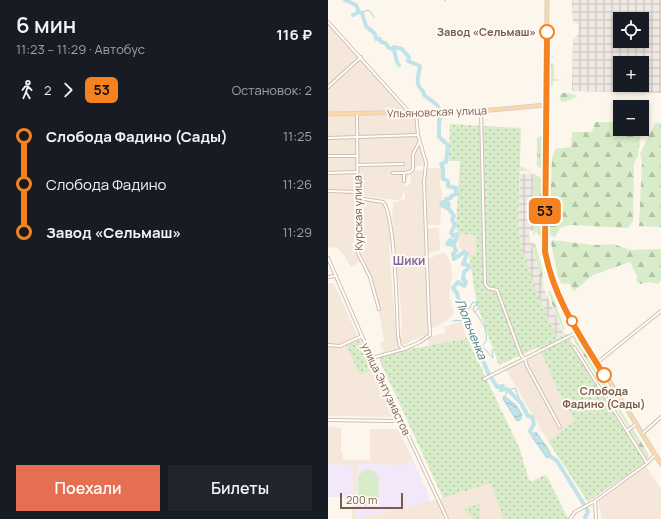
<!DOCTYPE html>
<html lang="ru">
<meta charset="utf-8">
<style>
body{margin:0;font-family:Manrope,sans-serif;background:#20242c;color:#f1f3f6;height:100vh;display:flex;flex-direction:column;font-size:15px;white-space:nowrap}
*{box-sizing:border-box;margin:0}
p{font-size:13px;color:#9ea1a6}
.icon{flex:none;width:22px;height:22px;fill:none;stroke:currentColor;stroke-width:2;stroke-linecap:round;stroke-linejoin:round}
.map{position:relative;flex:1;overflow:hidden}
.drawer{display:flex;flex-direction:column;background:#171b24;width:328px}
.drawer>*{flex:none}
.badge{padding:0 8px;border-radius:6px;font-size:14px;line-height:26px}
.tools{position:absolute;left:285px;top:12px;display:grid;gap:8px}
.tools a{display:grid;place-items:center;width:36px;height:36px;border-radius:0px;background:#171b24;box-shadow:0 2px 6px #0003;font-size:20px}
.scale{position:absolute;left:12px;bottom:10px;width:63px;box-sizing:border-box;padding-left:4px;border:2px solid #7a5c4d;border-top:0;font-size:11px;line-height:14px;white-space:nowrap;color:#7a5c4d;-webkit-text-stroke:3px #fffaf3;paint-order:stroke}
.map>.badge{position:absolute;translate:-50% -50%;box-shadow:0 0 0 2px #fff}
.legs{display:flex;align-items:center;gap:6px;height:44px;padding:0 16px;font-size:13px}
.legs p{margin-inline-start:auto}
.headline{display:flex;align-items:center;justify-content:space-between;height:68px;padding:0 16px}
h1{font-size:22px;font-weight:600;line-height:30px}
.action{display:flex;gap:8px;margin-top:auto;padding:8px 16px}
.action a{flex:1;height:46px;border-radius:0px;background:#e76f51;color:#fff;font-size:16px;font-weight:600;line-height:46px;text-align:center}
.action a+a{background:#20242c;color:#f1f3f6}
ul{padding:0 16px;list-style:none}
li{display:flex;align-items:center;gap:14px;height:48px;font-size:15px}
li i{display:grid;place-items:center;width:6px;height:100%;margin:0 5px;background:currentColor}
li i::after{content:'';width:10px;height:10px;margin:-5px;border:3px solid;border-radius:50%;background:#171b24}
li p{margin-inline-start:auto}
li:first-child i{background:linear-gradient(#0000 50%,currentColor 0)}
li:last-child i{background:linear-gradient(currentColor 50%,#0000 0)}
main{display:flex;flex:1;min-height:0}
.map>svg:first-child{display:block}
</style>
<main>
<section class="drawer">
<div class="headline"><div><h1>6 мин</h1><p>11:23 – 11:29 · Автобус</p></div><b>116 ₽</b></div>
<div class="legs"><svg class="icon" aria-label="walk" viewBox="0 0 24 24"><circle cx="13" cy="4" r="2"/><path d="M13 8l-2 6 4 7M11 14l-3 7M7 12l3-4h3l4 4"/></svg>2<svg class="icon" aria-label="forward" viewBox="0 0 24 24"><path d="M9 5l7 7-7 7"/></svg><b class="badge" style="background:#f58220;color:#111">53</b><p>Остановок: 2</p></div>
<ul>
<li><i style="color:#f58220"></i><b>Слобода Фадино (Сады)</b><p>11:25</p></li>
<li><i style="color:#f58220"></i><span>Слобода Фадино</span><p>11:26</p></li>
<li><i style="color:#f58220"></i><b>Завод «Сельмаш»</b><p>11:29</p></li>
</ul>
<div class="action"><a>Поехали</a><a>Билеты</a></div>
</section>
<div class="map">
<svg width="333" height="519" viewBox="0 0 333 519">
<defs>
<pattern id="industrial-grid" width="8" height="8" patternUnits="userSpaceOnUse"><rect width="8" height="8" fill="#efe9e4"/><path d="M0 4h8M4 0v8" fill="none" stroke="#c7c0bb"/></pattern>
<pattern id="grass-tufts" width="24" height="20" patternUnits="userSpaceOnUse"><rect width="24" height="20" fill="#d8ecc9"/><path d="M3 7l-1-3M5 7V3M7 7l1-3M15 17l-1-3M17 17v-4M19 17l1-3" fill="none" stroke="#b4c2a5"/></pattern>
<pattern id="forest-firs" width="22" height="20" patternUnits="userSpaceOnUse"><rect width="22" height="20" fill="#d8ecc9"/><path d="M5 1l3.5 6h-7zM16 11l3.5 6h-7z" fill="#b4c2a5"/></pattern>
<pattern id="park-dots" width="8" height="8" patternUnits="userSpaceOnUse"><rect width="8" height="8" fill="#d8ecc9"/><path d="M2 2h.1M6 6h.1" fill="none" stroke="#b4c2a5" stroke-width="1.8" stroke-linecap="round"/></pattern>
<pattern id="water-waves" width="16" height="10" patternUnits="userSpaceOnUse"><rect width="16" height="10" fill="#bfe3e8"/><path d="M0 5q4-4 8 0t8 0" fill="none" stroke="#a0bbbe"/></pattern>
</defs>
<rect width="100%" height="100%" fill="#fdf6ec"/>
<g fill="#f5e8da">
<polygon points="0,21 73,102 78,112 0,113"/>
<polygon points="85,115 96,165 83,168 76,187 83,183 82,171 94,170 100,334 76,345 73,343 72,337 74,321 64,215 66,202 77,199 76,189 74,199 67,200 29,195 29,253 32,262 23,267 16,255 8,247 0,248 0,116"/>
<polygon points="98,168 114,168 114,179 111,180 114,192 112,225 99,225"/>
<polygon points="33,200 56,204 64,243 61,244 68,335 71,347 56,352 52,344 56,340 45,281 31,247"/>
<polygon points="100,228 111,228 112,250 102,253 100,250"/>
<polygon points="130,234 148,235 148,255 141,255 140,253 131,248"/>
<polygon points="115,252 117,253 123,264 124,278 121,296 126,312 123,318 103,329 101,259"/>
<polygon points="0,283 6,283 31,339 34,339 70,417 0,416"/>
<polygon points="134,321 138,338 100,346 100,337 118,333 116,327"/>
<polygon points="214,353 230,391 247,421 220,441 178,370"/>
<polygon points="0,426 13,428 13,452 15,452 15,460 42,460 42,429 70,429 85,460 73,465 29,464 28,518 115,498 163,483 175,519 24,519 25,465 0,464"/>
<polygon points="318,466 333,489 333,519 274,519 270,502"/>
</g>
<g fill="url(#industrial-grid)" fill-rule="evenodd">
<path d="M244 0H333V93L244 91 245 37H249L251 24 245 22ZM292 19H314V41H292ZM292 63H314V85H292Z"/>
<polygon points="192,174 206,174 205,231 202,231 201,235 216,289 236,334 229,337 208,291 193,245 190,228"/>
</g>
<g fill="#f3e8fa">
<polygon points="85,460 101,496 101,502 28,518 29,464 73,465"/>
<polygon points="0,464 25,465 24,497 0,497"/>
</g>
<g fill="url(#grass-tufts)">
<polygon points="221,55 225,55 225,58 222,58 222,63 226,64 226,79 233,80 225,81 225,85 221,84"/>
<polygon points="215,135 215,169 214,169 209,166 209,138"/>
</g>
<g fill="url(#forest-firs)">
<polygon points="234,93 240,93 250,96 240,101 234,102 231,98"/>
<polygon points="267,122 292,122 292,129 313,129 310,156 306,163 305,221 300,228 242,225 232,228 227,237 221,235 224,158 227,149 243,147 244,132 264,132"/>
<polygon points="327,123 333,123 333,227 311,226 314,163 312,154"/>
<polygon points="193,166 213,178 213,234 211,236 208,231 205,237 206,174 196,170 194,172 192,170"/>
<polygon points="224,240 266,245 285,244 303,250 333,249 333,281 330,284 323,282 312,284 308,281 309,276 302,262 265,275 246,291 241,283 234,284 230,277 223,243"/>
<polygon points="204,243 207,243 214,267 215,287"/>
<polygon points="222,290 237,329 236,330 228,315 220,291"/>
<polygon points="248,336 253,348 267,366 302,426 301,428 244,337"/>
<polygon points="305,429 321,455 319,459 303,433 302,430"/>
</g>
<g fill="url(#park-dots)">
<polygon points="122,124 193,128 190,228 193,245 208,291 229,337 239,334 319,461 260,502 220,441 247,421 230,391 211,347 171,365 149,305 141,255 148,255 148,235 130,234 128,227 132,161 121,161"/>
<polygon points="139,338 191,447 201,480 205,481 216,475 219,476 240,519 175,519 163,483 115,498 50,357 85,347 89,348"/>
<polygon points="31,340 45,369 32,375 18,345"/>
<polygon points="153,503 151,519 145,519 135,509"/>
</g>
<polygon fill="#d8ecc9" points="38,469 46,471 51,478 50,499 44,506 37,506 30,501 30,476"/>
<g fill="url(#water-waves)" stroke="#a5d3da">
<polygon points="176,396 188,405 194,415 192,420 189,421 175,399"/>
<polygon points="208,432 222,452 222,457 219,458 204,437 204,435"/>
</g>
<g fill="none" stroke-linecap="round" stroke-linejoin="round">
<g stroke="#a5d3da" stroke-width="1">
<polyline points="34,12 41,10 46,17"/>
<path d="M133 312 136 307 141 309 145 302 149 303V305L146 306 145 310C152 318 161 331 158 341 157 343 155 344 154 346"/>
<polyline points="147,312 151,307 149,305"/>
<polyline points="137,320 139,320"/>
<polyline points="125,321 136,320"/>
<polyline points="150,348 154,346 165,358 164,350"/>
<polyline points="177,396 180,390 187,388 193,403"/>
</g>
<g stroke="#bfe3e8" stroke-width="4">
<polyline points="17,0 28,5 31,12"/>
<polyline points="25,15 31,12 34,13 38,26 47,34 48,39 52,39 53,42 57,43 61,48 66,50 69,62 71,65"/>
<path d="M64 49 66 47 74 49 81 57 80 61 92 66C91 75 86 84 95 91L96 95 109 105 112 110"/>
<polyline points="113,114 111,123 111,137 120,145 118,162 113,164 115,168 115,179 120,181 120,186 128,188 128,194 123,196 123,198 118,199 121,205 115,202 113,205 121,209 126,216 124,220 127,224 123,233 125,236 129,234 128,240"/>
<polyline points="127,242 122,240 119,244 126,245 128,251 125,254 126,259 136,252 139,254 135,264 140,265 141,268 136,272 135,279 138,282 136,286 130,282 125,288 129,293 130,298 137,309 140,324 161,375"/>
<polyline points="163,377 169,387 175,386 173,390 179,389 193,403 200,416 204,417 206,424 202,431 206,437"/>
<polyline points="219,454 229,461 257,506"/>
<polyline points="258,519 257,517 260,512 258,507"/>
</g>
<defs>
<g id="minor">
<polyline points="0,22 82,113"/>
<polyline points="0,87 33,57"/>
<polyline points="153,111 157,284 160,288 169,290 193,355 197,359 199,366 232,427"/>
<polyline points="29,114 30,253 42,277 51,309"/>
<polyline points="0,138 90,135"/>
<polyline points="0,156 29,156"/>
<polyline points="29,165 75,164"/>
<polyline points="0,173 29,172"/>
<polyline points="65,173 76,173"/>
<polyline points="76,181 76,173 82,172 85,169 85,154 91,143"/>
<polyline points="0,191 30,192"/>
<path d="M30 198 55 202C67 212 69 314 70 336L72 346 76 349 92 342 102 335 101 317 96 181 98 163 90 135 88 113"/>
<polyline points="0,258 34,336 119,519"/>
<polyline points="0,277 8,276"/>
<polyline points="0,345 12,346 34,336"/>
<polyline points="246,347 319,463 327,455"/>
<polyline points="44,358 76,349"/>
<polyline points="270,362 333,311"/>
<polyline points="156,379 250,332"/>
<polyline points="0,420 65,421 72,418"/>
<polyline points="299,431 308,424"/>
<polyline points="314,434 333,417"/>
<polyline points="267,501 268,519"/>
<polyline points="242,519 247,512 267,501 318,464"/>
</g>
<g id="major">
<polyline points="219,0 217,251 227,287 235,306 333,464"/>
<polyline points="0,114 153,111 218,105"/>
</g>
</defs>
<use href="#minor" stroke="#d1beb0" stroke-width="4"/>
<use href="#major" stroke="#dad1cd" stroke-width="5"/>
<use href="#minor" stroke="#fff" stroke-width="2"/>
<use href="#major" stroke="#fbd9a5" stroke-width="3"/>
<polyline stroke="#b9a8c9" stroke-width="1" stroke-dasharray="6 4" stroke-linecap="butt" points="117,0 117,1"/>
</g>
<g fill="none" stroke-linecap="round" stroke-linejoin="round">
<defs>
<path id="line-1" d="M219 32 217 251C225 297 252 336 276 375"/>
</defs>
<use href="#line-1" stroke="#fff" stroke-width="9"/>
<use href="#line-1" stroke="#f58220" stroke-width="6"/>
</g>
<g fill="#fff" stroke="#f58220" stroke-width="2">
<circle cx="219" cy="32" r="7"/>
<circle cx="244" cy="321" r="5"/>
<circle cx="276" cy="375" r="7"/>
</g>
<g text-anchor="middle" stroke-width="4" stroke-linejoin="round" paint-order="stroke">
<g font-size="11" font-weight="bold" fill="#7a5c4d" stroke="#fffaf3" text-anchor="end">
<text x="208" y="36">Завод «Сельмаш»</text>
<text x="276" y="395" text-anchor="middle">Слобода<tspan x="276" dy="13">Фадино (Сады)</tspan></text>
</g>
<g font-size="11" fill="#7a5c4d" stroke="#fffaf3">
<text transform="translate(109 112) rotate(-2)" y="4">Ульяновская улица</text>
<text transform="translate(30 213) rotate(-91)" y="4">Курская улица</text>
<text transform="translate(58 389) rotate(65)" y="4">улица Энтузиастов</text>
</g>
<g font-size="12" font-weight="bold" fill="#846695" stroke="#fffaf3">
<text x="81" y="265">Шики</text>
</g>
<g font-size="12" font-style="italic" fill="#437c86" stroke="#fffaf3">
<text transform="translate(143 329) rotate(68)" y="4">Люльченка</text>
</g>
</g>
</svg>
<div class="tools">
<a><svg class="icon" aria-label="locate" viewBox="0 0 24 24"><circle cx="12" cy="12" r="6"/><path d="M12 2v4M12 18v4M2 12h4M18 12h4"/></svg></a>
<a>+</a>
<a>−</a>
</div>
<div class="scale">200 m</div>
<b class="badge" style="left:217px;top:211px;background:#f58220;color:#111">53</b>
</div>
</main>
